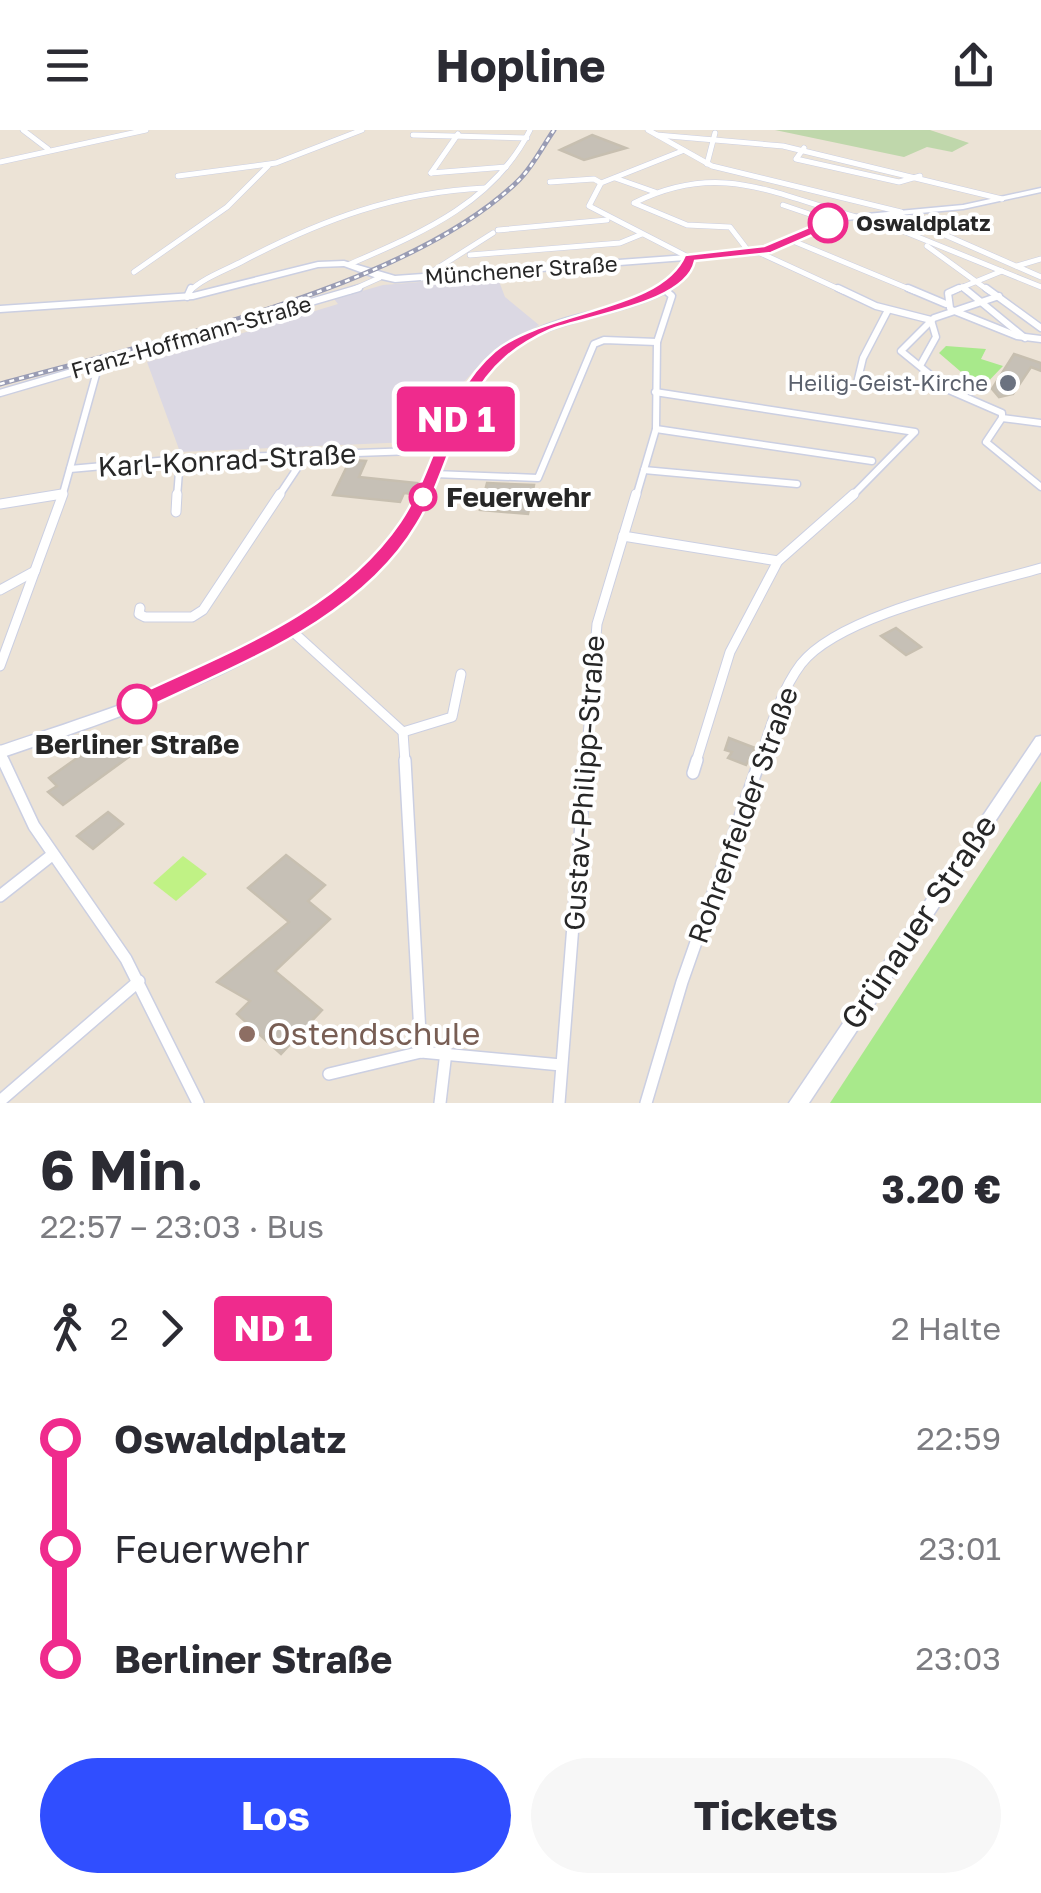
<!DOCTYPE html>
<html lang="de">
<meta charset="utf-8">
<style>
body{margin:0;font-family:"Golos Text",sans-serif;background:#f7f7f7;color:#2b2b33;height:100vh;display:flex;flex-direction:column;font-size:38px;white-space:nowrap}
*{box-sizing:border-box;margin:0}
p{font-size:32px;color:#7c7c81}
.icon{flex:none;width:55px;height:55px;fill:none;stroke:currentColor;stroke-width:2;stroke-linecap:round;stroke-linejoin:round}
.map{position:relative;height:973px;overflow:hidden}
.sheet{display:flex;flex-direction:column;background:#fff;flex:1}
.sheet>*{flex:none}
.badge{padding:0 20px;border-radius:8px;font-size:35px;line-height:65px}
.map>.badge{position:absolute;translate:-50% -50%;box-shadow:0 0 0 5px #fff}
.legs{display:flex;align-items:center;gap:15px;height:110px;padding:0 40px;font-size:32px}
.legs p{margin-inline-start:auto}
.summary{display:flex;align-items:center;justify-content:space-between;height:170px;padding:0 40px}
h1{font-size:55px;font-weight:700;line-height:75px}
.cta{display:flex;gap:20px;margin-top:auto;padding:20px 40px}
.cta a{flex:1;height:115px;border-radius:60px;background:#304eff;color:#fff;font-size:40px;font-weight:700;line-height:115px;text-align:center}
.cta a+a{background:#f7f7f7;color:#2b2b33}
ul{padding:0 40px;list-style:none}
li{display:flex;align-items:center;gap:35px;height:110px;font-size:38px}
li i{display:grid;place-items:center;width:15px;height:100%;margin:0 12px;background:currentColor}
li i::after{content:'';width:25px;height:25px;margin:-12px;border:8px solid;border-radius:50%;background:#fff}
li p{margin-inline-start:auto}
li:first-child i{background:linear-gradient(#0000 50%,currentColor 0)}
li:last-child i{background:linear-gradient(currentColor 50%,#0000 0)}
header{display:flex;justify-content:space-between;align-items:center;height:130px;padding:0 40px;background:#fff;font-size:45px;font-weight:700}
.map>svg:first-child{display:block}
</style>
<header><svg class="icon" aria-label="menu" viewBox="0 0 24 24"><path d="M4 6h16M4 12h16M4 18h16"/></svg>Hopline<svg class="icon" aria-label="share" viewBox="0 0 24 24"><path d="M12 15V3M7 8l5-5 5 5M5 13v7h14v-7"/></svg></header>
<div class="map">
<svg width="1041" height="973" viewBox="0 0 1041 973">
<rect width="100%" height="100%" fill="#ece3d6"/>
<polygon fill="#dbd8e3" points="497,146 505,167 539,195 482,232 463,253 433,311 180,322 147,232 338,174 334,169 383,155"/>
<g fill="#a8e98b">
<polygon points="946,216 986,219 981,229 1003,236 981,259 939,223"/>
<polygon points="1041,651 1041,973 830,973"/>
</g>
<polygon fill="#bfd7ab" points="775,0 930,0 969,13 952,22 927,17 904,27"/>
<polygon fill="#c0f285" points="183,726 207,744 176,771 153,753"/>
<g fill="#c6c0b6" stroke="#c7bfb0" stroke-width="2.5">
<polygon points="592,5 626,18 584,30 560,20"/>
<polygon points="1014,224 1041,233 1041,241 1031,237 1013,264 999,267 992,259"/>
<polygon points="350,330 366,331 359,347 417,353 412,364 404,363 400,372 333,365"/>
<polygon points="487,353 534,355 528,384 480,380"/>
<polygon points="896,498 921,517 906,525 881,506"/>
<polygon points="729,608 755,618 746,635 728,628 732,622 725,620"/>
<polygon points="115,609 130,626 63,675 48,662 57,656 49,648 98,613 104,617"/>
<polygon points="108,682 123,694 93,719 77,706"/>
<polygon points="286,725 325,755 308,771 330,789 275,841 322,880 281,924 237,884 250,871 217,852 289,792 248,758"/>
</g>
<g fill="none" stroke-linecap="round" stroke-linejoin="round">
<defs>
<g id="street-far3">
<polyline points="23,0 48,19"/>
<polyline points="648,0 712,36 901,82"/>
<polyline points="413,5 527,8"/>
<polyline points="657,5 783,16 1002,69"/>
<polyline points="804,18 796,29 899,52 920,46"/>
<polyline points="682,21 601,53 589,76 690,128"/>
<polyline points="0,32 146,0"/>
<polyline points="707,34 715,3"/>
<polyline points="431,43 506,37"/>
<polyline points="431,43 458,4"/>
<polyline points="178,46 276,33 362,0"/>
<polyline points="615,48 655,62"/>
<polyline points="550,52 594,49 601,53"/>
<polyline points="783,75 833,92"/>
<polyline points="897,84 1041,147"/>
<polyline points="866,86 1041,157"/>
<polyline points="498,100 607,90"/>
<polyline points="793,111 914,161"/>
<polyline points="927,116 989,161"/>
<polyline points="758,122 843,161"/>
<path d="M750 123 730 97 687 95 634 73C719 31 771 63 856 87"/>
<polyline points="470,125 620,113 642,104"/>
<path d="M350 134C421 103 494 73 530 0"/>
<polyline points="1017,136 1041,129"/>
<polyline points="134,142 227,77 268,36"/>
<polyline points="422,148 493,103"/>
<polyline points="962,157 967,161"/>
<path d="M190 161C203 148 226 140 243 131 321 90 397 62 485 58"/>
<polyline points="350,161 379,148"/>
<polyline points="953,161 1002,141"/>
</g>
<g id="street-far2">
<polyline points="838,158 876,176 931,190"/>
<polyline points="908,158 946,174"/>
<polyline points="964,158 1025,208"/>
<polyline points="986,158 1041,198"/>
<polyline points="999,166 934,188 901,221 949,260 1002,283 1002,288"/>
<polyline points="187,167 191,158"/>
<polyline points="950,178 948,163 959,158"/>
<polyline points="952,180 1017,206 1041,209"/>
<polyline points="921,234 936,207 931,190"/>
<polyline points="857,253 863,228 888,180"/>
<polyline points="655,262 915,302 851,367"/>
<polyline points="0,263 359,158"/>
<polyline points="1002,288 986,312 1041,357"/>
<polyline points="1002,288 1041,293"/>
<polyline points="656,299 872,331"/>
<polyline points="70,339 180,329 443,320"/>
<polyline points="644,340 797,354"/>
<polyline points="434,344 538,348 594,214 604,210 657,212"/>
<polyline points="46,367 63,364"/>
<polyline points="62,367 99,234"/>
<polyline points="177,367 180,329"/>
<polyline points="278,367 306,325"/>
<polyline points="636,367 656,299 657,212 672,166 665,160"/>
</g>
<g id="street-far1">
<polyline points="0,374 62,364"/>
<polyline points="176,382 177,364"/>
<polyline points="623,406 778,431"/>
<polyline points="0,460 35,441"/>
<polyline points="140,478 139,484 145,487 192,487 203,480 280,364"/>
<polyline points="291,500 403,602 452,587 461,544"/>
<polyline points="0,536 63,364"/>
<polyline points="403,602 405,632"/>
<polyline points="0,620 4,632"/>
<polyline points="586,632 597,494 636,364"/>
<polyline points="696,632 730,522 778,431 854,364"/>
<path d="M759 632C770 599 780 562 801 534 840 484 980 456 1041 438"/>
</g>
<g id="street">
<polyline points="3,630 34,696 126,829 198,973"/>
<polyline points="405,630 421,922"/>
<polyline points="693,643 697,630"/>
<polyline points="0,766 52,725"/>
<polyline points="329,944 421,922 561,935"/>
<polyline points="0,971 139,851"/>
<polyline points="440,973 446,922"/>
<polyline points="559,973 586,630"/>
<polyline points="646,973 682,852 760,630"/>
</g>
<g id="secondary">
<path d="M1041 58V62L963 79 846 90 761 124 694 129C689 144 679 156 665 163 613 189 550 188 503 226 452 268 450 340 415 392 330 520 140 581 0 628V616C140 569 315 517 404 391 442 337 443 262 499 220 517 207 539 197 560 190 597 178 671 170 685 130L395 152 377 148 344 136 318 137 193 169 0 182V176L193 163 318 132 344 131 395 146 757 120 845 86 963 75Z"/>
<polygon points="1041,606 1041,622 809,973 789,973 1036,607"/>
</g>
</defs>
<use href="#street-far3" stroke="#cbcfe2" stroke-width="6"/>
<use href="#street-far2" stroke="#cbcfe2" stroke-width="9"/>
<use href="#street-far1" stroke="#cbcfe2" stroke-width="11"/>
<use href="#street" stroke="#cbcfe2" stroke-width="14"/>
<use href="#secondary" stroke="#cbcfe2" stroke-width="3"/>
<use href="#street-far3" stroke="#fff" stroke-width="5"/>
<use href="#street-far2" stroke="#fff" stroke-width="6"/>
<use href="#street-far1" stroke="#fff" stroke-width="9"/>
<use href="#street" stroke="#fff" stroke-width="11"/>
<use href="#secondary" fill="#fff" fill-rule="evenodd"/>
<defs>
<path id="rail" d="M0 254C148 213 410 158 519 50 533 36 543 16 554 0"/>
</defs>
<use href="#rail" stroke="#999cb4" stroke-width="5"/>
<use href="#rail" stroke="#fff" stroke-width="2.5" stroke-dasharray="5" stroke-linecap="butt"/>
</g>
<path fill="#ef2b8d" stroke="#fff" stroke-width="2.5" d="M828 89 833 96 771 123 695 131C686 174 587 185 550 200 536 206 517 217 505 228 457 269 449 342 417 394 360 490 240 533 145 579H130V568C225 523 338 483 400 392 436 339 443 265 495 221 545 180 662 181 685 125L764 116Z"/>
<g fill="#fff" stroke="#ef2b8d" stroke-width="5">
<circle cx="828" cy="93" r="18"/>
<circle cx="423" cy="367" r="12"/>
<circle cx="137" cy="574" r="18"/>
</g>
<circle fill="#6b7280" stroke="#fff" stroke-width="4" cx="1008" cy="253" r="10"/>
<circle fill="#8d6e63" stroke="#fff" stroke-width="4" cx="247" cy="904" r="10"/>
<g text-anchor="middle" stroke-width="8" stroke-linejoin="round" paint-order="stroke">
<g font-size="22" font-weight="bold" fill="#272727" stroke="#fff" text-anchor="start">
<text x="856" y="101">Oswaldplatz</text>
</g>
<g font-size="22" fill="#272727" stroke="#fff">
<text transform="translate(521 140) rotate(-4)" y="8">Münchener Straße</text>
<text transform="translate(191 207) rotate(-16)" y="8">Franz-Hoffmann-Straße</text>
</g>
<g font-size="22" fill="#5b616d" stroke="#fff" text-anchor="end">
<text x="988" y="261">Heilig-Geist-Kirche</text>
</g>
<g font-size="28" fill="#272727" stroke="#fff">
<text transform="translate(227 330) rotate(-3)" y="10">Karl-Konrad-Straße</text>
<text transform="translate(584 653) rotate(-86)" y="10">Gustav-Philipp-Straße</text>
<text transform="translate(743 685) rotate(-70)" y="10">Rohrenfelder Straße</text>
</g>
<g font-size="28" font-weight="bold" fill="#272727" stroke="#fff" text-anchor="start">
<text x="446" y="377">Feuerwehr</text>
<text x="137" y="624" text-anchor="middle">Berliner Straße</text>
</g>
<g font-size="32" fill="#272727" stroke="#fff">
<text transform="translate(919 792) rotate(-56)" y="11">Grünauer Straße</text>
</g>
<g font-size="32" fill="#785e54" stroke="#fff" text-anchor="start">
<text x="267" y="915">Ostendschule</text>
</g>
</g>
</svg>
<b class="badge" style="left:456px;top:289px;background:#ef2b8d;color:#fff">ND 1</b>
</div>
<section class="sheet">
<div class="summary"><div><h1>6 Min.</h1><p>22:57 – 23:03 · Bus</p></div><b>3.20 €</b></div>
<div class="legs"><svg class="icon" aria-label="walk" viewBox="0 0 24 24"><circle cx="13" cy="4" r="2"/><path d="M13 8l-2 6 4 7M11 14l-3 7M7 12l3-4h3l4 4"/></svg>2<svg class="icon" aria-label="forward" viewBox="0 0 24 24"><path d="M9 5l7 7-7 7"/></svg><b class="badge" style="background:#ef2b8d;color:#fff">ND 1</b><p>2 Halte</p></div>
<ul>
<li><i style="color:#ef2b8d"></i><b>Oswaldplatz</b><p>22:59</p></li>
<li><i style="color:#ef2b8d"></i><span>Feuerwehr</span><p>23:01</p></li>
<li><i style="color:#ef2b8d"></i><b>Berliner Straße</b><p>23:03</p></li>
</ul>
<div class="cta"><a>Los</a><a>Tickets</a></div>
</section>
